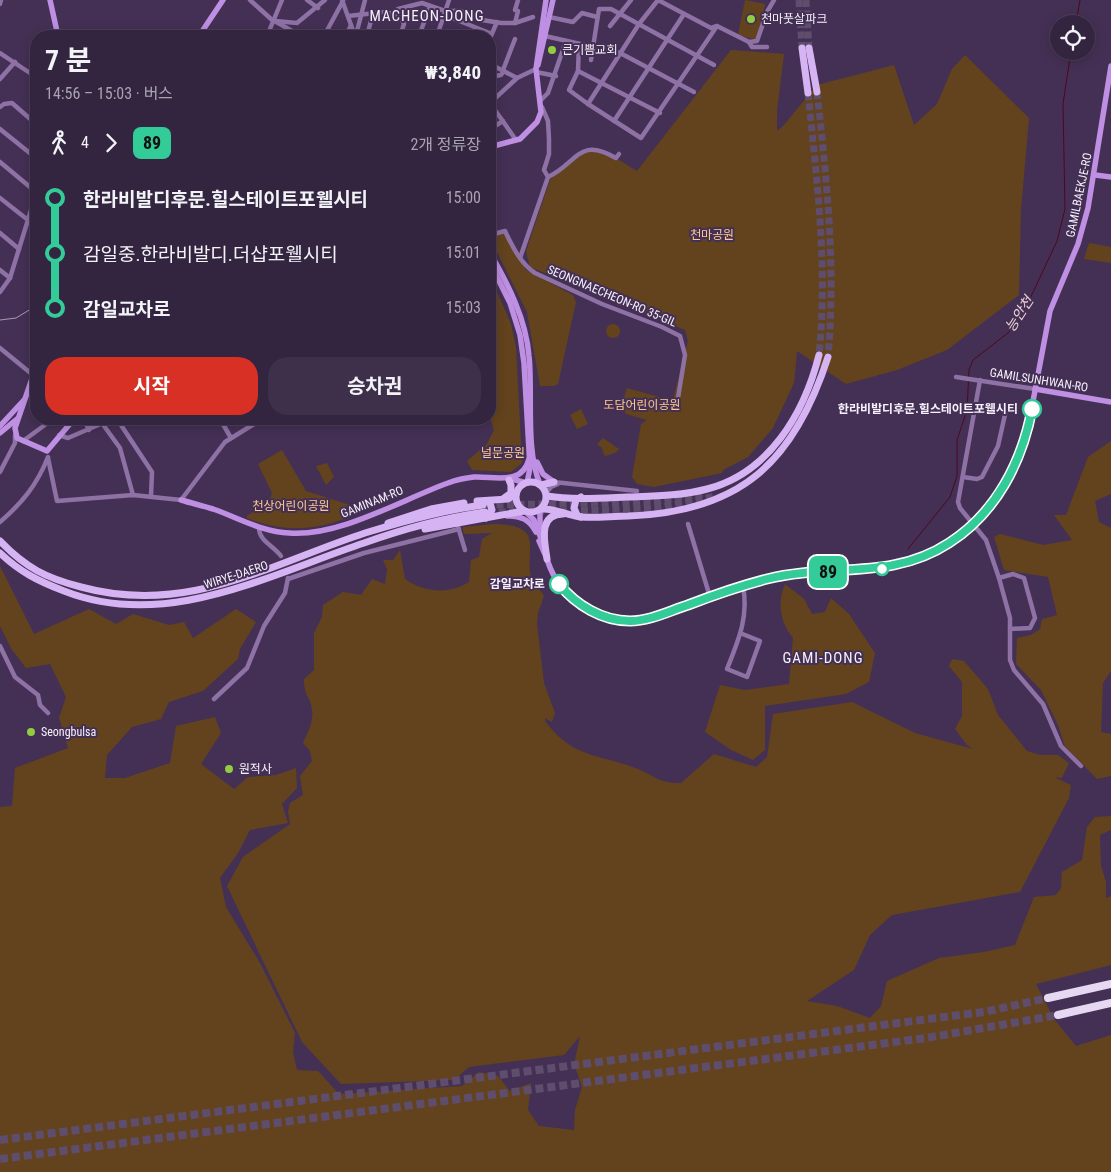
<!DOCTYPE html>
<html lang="ko">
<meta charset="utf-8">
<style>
body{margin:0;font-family:"Roboto Condensed","Noto Sans KR",sans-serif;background:#3e304a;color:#f1f3f6;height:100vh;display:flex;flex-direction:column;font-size:19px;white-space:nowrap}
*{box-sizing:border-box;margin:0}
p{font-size:16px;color:#a9a4b0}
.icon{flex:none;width:28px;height:28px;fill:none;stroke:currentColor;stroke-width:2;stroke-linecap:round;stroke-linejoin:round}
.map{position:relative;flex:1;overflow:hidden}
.drawer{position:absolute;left:30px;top:30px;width:466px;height:395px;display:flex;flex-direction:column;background:#33243f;border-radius:20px;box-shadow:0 2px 12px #0003,0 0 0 1px #4e4159}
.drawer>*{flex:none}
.badge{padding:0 10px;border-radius:8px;font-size:18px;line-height:32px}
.buttons{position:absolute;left:1050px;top:15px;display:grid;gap:10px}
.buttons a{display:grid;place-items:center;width:45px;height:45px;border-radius:50%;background:#33243f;box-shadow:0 2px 12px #0003,0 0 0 1px #4e4159;font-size:25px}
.map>.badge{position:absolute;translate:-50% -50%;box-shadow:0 0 0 2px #fff}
.legs{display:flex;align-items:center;gap:8px;height:55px;padding:0 15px;font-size:16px}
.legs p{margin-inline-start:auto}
.overview{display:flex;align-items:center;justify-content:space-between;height:85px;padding:0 15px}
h1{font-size:28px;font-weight:700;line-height:38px}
.action{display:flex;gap:10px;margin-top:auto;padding:10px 15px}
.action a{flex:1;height:58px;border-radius:20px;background:#d93025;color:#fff;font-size:20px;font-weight:700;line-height:58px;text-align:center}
.action a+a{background:#3e304a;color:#f1f3f6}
ul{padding:0 15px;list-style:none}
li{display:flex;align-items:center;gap:18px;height:55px;font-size:19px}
li i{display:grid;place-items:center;width:8px;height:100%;margin:0 6px;background:currentColor}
li i::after{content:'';width:12px;height:12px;margin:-6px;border:4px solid;border-radius:50%;background:#33243f}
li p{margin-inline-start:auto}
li:first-child i{background:linear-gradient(#0000 50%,currentColor 0)}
li:last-child i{background:linear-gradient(currentColor 50%,#0000 0)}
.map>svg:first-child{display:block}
</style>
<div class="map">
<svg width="1111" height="1172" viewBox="0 0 1111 1172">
<rect width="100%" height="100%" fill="#443054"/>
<g fill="#63431d">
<polygon points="745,0 765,4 757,40 738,35"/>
<path d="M731 50 784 54 777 111V131L783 126 817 85 894 65 914 125 937 104 952 69 965 55 1029 118 1021 210 1019 295 947 350 897 370 846 384 797 351 794 383 773 428 748 457 723 470 722 473 654 487 637 484 632 477 641 424 647 420 626 414 621 407 627 388 670 400 671 407 688 341 685 330 530 267 526 251 550 180C561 167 581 148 599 151 611 153 626 165 637 171Z"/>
<polygon points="504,232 526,270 573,295 576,302 558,384 554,386 540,386 527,312 490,238"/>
<polygon points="1089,243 1111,247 1111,263 1084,259"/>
<polygon points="490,276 511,324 516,347 522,463 511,472 472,470 467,461 487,444 494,430 490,418"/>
<circle cx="613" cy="331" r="7"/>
<polygon points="581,409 588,424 577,429 570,415"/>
<polygon points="603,438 619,449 615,453 605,456 601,447 597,444"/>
<polygon points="1111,441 1111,494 1095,501 1099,522 1111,528 1111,671 1103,683 1101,732 1111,734 1111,776 1097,779 1065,746 1058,725 1041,690 1016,664 1017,638 1031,635 1040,629 1042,619 1057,615 1048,577 1004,570 994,537 1000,534 1043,545 1072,540 1054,515 1066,515 1088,457"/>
<path d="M282 450 306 491 353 506 355 514C321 531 282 533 247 518V516L269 501 272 493 258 464Z"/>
<polygon points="327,463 334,477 326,485 316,466"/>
<path d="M494 524C549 525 522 553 532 580 534 585 541 591 544 596L538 613 537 624 544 683 555 713 552 722 545 718V721C573 759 600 754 638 769 657 777 658 783 681 783L714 754 756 767 767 757 773 714 852 702 915 733 973 749 967 745 955 729 962 716V682L949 666 952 659 964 661 988 689 998 715 1027 751 1040 755H1058L1069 763 1062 778 1054 777 1071 785 1069 798 1020 892 892 915 870 935 854 970 807 1001 837 1006 870 1018 881 1006 887 981 939 958 984 952 1015 945 1034 897 1056 895 1061 888 1062 872 1082 860 1087 827 1095 817 1111 816V830L1100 835 1101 866 1106 882V898L1111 896V965L1036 984 1054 1019 1076 1046 1111 1035V1172H0V807L12 806 15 768 68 748 59 718 66 697 50 664 26 668 12 650 0 626V566L34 634 89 609 116 624 133 614 169 625 184 622 193 638 236 609 256 622 240 649 238 659 203 691 169 702 161 719 132 727 107 755 105 778H125L170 763 176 726 215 717 221 733 201 764 234 789 248 777 276 775 296 768 297 788 282 804 288 823 250 830 238 853 220 878 226 907 260 963 295 1033 293 1052 297 1070 318 1071 339 1094 462 1086 479 1072 498 1076 510 1091 531 1083 528 1110 539 1126 574 1130 575 1110 582 1087 574 1064 580 1036 564 1055 469 1067 454 1080 341 1084 302 1042 227 886 243 857 290 824 288 811 290 803 303 795 300 776 312 761 310 751 303 743C308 732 314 721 312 709 310 696 304 697 304 679L314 670V633L322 617 323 605 343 592 361 595 372 579 385 584 387 569 383 560H393L400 550 405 579C423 592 449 595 469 582L471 560 479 557 482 539 492 533 464 534 462 527Z"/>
<path d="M785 584 804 599 812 614 825 612 831 598 849 614 875 653 869 682 846 694 765 706V750L753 760 731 750 705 732 720 685 745 690 789 684 793 638C780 622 777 603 785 584Z"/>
</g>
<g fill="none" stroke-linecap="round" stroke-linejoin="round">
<g stroke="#4e071d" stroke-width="1">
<polyline points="1076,24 1080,0"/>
<polyline points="908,549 950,497 957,476 957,440 967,410 969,370 973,360 1008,333 1027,305 1057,241 1065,209 1063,104 1071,51"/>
</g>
<g stroke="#5f4d6d" stroke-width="7" stroke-dasharray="7 3.5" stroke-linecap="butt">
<polyline points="799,0 802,48"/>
<polyline points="806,0 809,48"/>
<path d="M817 92C827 181 836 267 828 357"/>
<path d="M808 93C817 181 828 267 819 355"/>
<polyline points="486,505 655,502 704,493"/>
<polyline points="560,511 657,508 716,496"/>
<polyline points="488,512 544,511"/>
</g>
<g stroke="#5f4d6d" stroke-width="8" stroke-dasharray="8 4" stroke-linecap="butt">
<polyline points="0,1140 921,1020 984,1012 1048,998"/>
<polyline points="0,1159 926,1038 1058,1015"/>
</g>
<g stroke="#8e71a5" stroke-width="4.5">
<polyline points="250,0 271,19 301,36"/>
<polyline points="307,0 318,8"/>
<polyline points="342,0 355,36"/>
<polyline points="658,0 711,28 717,26 749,42 752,47 767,47"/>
<polyline points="0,4 1,0"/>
<polyline points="398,9 422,3 445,11 461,11 482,20 501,23 515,23 533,17"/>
<polyline points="515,10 518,0"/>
<polyline points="455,11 452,18 492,34"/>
<polyline points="348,16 385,12 400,16 404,24 400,36"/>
<polyline points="549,17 573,22 582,13 597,17"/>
<polyline points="275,21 297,23 325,0"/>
<polyline points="515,23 518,11"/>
<polyline points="610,26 631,0"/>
<polyline points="356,35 365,0"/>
<polyline points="267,36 282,0"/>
<polyline points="324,36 343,1"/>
<polyline points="346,36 351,25"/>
<polyline points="367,36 373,13"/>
<polyline points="419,36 430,6"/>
<polyline points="437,36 449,0"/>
<polyline points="454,36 455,36"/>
<polyline points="545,36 620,53 694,92"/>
<polyline points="490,38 497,22"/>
<polyline points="749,42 757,41 767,12 774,0"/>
<polyline points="579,44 578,71 569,90 588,104 641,138 717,26"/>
<polyline points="0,53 36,77"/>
<polyline points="591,60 599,9 611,9 714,65"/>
<polyline points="490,64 517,78"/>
<polyline points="503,70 515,39"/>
<polyline points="578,71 660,113"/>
<polyline points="536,72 556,76"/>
<polyline points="490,77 501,75 504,71"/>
<polyline points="0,79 15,62"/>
<polyline points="540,101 548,93 566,41"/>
<polyline points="490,103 517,78 536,69"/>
<polyline points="490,103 516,140"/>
<polyline points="588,104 639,24 658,0"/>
<polyline points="0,107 4,104 12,103 36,124"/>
<polyline points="614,121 684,14"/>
<polyline points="0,129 36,158"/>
<polyline points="490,129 503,121"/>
<polyline points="0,162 36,192"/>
<path d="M548 177C578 163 578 136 616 158L619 154"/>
<polyline points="0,198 28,220"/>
<polyline points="0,233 19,249"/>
<path d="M490 235 505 231C512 246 521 264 535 273L602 304 662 327 680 336 685 355 678 398"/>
<polyline points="520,258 548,177 544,170 549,154 549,139 548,121 542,107"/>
<polyline points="0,270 10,278"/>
<polyline points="0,292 10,278 36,194"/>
<polyline points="0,348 33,375"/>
<polyline points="956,377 1035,389"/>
<polyline points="980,380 958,502 960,508 986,540 999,578 1010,618 1010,660 1014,670 1043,704 1061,746 1081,766"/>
<polyline points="84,419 89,430"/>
<polyline points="99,419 120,448 133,495"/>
<polyline points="117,419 152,472 151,496"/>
<polyline points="220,419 231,438"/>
<polyline points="161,422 174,419"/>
<polyline points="59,435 68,438 112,419"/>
<polyline points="23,441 53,419"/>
<polyline points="48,458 57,501 133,495 181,500 225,442 262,419"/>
<polyline points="0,472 15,443 15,435"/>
<polyline points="963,477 977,479 982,477 998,446 1006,410 975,406"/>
<polyline points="554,482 637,491"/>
<polyline points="546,493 551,487 558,484"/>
<path d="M0 522C22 503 37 485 48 457"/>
<polyline points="688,524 710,597"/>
<polyline points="458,527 465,550"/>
<path d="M259 528C259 541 274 546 281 556"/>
<polyline points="999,578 1013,574 1024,578 1035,618 1030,628 1010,629"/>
<polyline points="288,579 364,553 459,529"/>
<path d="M740 633 760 641 747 677 727 669C738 641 749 617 743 586"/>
<polyline points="0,646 15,677 38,695 40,705 48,713"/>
<polyline points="214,699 247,668 264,626 285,593 288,578"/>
</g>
<g stroke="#be8fe2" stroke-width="5.5">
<polyline points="50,0 58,36"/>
<polyline points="199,36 223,0"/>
<polyline points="538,65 553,0"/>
<polyline points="490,147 520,139 537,122 541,112 536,69 546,0"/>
<polyline points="1095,175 1111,177"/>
<path d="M490 253C508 284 526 319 529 356 533 393 525 450 540 484"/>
<polyline points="490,263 510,303 520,335 524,363 530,468 527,483"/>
<polyline points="36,367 15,428 17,438 47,451 74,419"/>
<polyline points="1035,389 1111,402"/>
<polyline points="0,426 24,400"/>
<polyline points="0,433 17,419"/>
<polyline points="537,462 543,474 554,482"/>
<polyline points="509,478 526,483"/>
<path d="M181 500C191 503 203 506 213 509 239 518 262 532 289 533 339 537 401 500 448 483 456 480 465 478 474 477 495 476 522 486 529 459"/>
<polyline points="526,512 534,520 543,544"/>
<path d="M507 516C521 516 529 519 536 532"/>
<polyline points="540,528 540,510"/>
<polyline points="539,541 547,559"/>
<path d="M546 555C555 593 589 616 626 620 651 624 713 595 741 587 757 582 773 577 789 574 845 567 900 576 950 543 989 517 1013 477 1027 433L1050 311 1078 244 1088 208 1111 66"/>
</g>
<g stroke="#d6b3f2" stroke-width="7">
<polyline points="802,48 808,93"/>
<polyline points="809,48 817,92"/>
<circle cx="531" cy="497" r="15"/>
<polyline points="541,485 554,482"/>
<path d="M547 496C572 500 601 498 627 497 653 496 681 496 707 489 769 473 804 414 819 355"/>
<polyline points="581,497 576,500 574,508 577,515 581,517"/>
<polyline points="504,498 511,493 511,485 509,480"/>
<polyline points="477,501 508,499 516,494"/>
<polyline points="486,501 490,503 492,510 486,518"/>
<path d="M541 509C556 508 568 516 582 517 597 518 613 516 628 516 741 512 794 462 828 357"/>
<polyline points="388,523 431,509 464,503"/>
<polyline points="425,529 524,511"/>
<path d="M0 541C26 568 46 578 81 587 187 616 268 565 365 533 404 521 443 510 483 505"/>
<path d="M0 553C20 572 38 581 64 591 166 631 268 575 364 543 403 529 444 518 485 512"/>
<path d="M547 559C545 543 537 514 563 514"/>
</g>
<g stroke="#e6d8f2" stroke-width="8">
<polyline points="1048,998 1111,984"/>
<polyline points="1058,1015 1111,1003"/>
</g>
<polyline stroke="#a79ab1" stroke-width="1" points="0,320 16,318 36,306"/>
</g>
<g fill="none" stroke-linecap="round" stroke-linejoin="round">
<defs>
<path id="line-1" d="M559 584C576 605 602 621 630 621 650 621 669 611 688 605 714 595 740 586 767 579 830 563 891 581 949 543 996 513 1022 462 1032 409"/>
</defs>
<use href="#line-1" stroke="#fff" stroke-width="11"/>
<use href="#line-1" stroke="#3c9" stroke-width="8"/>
</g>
<g fill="#92cd3f" stroke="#443054" stroke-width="2">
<circle cx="751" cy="19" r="5"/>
<circle cx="552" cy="50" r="5"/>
<circle cx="31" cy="732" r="5"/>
<circle cx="229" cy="769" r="5"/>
</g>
<g fill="#fff" stroke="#3c9" stroke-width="2.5">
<circle cx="1032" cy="409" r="9"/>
<circle cx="882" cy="569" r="6"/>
<circle cx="559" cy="584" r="9"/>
</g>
<g text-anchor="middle" stroke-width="4" stroke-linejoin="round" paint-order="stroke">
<g font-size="12" fill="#f6effc" stroke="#443054" text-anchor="start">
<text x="761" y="23">천마풋살파크</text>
<text x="562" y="54">큰기쁨교회</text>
<text x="41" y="736">Seongbulsa</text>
<text x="239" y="773">원적사</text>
</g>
<g font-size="12" fill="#f6effc" stroke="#443054">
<text transform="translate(1079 195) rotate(-78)" y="4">GAMILBAEKJE-RO</text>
<text transform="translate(612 296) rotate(23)" y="4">SEONGNAECHEON-RO 35-GIL</text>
<text transform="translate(1039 380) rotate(9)" y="4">GAMILSUNHWAN-RO</text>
<text transform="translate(372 502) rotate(-22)" y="4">GAMINAM-RO</text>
<text transform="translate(236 575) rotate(-18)" y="4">WIRYE-DAERO</text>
</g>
<g font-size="12" fill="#feca90" stroke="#443054">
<text x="712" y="239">천마공원</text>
<text x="642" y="409">도담어린이공원</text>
<text x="503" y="457">널문공원</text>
<text x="291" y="510">천상어린이공원</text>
</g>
<g font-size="12" font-weight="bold" fill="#f6effc" stroke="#443054" text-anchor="end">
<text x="1018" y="413">한라비발디후문.힐스테이트포웰시티</text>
<text x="545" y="588">감일교차로</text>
</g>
<g font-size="14" font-style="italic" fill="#efd3d7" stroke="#443054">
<text transform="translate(1019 314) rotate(-57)" y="5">능안천</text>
</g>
<g font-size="15" letter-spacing="1" fill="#f6effc" stroke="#443054">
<text x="427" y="21">MACHEON-DONG</text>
<text x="823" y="663">GAMI-DONG</text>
</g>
</g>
</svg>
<div class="buttons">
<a><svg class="icon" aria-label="locate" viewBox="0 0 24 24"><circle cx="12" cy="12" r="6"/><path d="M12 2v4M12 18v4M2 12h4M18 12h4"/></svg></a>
</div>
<b class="badge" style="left:828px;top:572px;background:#3c9;color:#111">89</b>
<section class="drawer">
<div class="overview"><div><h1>7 분</h1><p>14:56 – 15:03 · 버스</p></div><b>₩3,840</b></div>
<div class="legs"><svg class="icon" aria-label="walk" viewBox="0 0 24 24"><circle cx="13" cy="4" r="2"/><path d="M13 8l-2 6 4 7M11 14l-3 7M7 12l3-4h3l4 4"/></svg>4<svg class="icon" aria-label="forward" viewBox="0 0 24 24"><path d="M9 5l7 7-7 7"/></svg><b class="badge" style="background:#3c9;color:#111">89</b><p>2개 정류장</p></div>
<ul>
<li><i style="color:#3c9"></i><b>한라비발디후문.힐스테이트포웰시티</b><p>15:00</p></li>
<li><i style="color:#3c9"></i><span>감일중.한라비발디.더샵포웰시티</span><p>15:01</p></li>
<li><i style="color:#3c9"></i><b>감일교차로</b><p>15:03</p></li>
</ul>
<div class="action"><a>시작</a><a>승차권</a></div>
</section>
</div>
